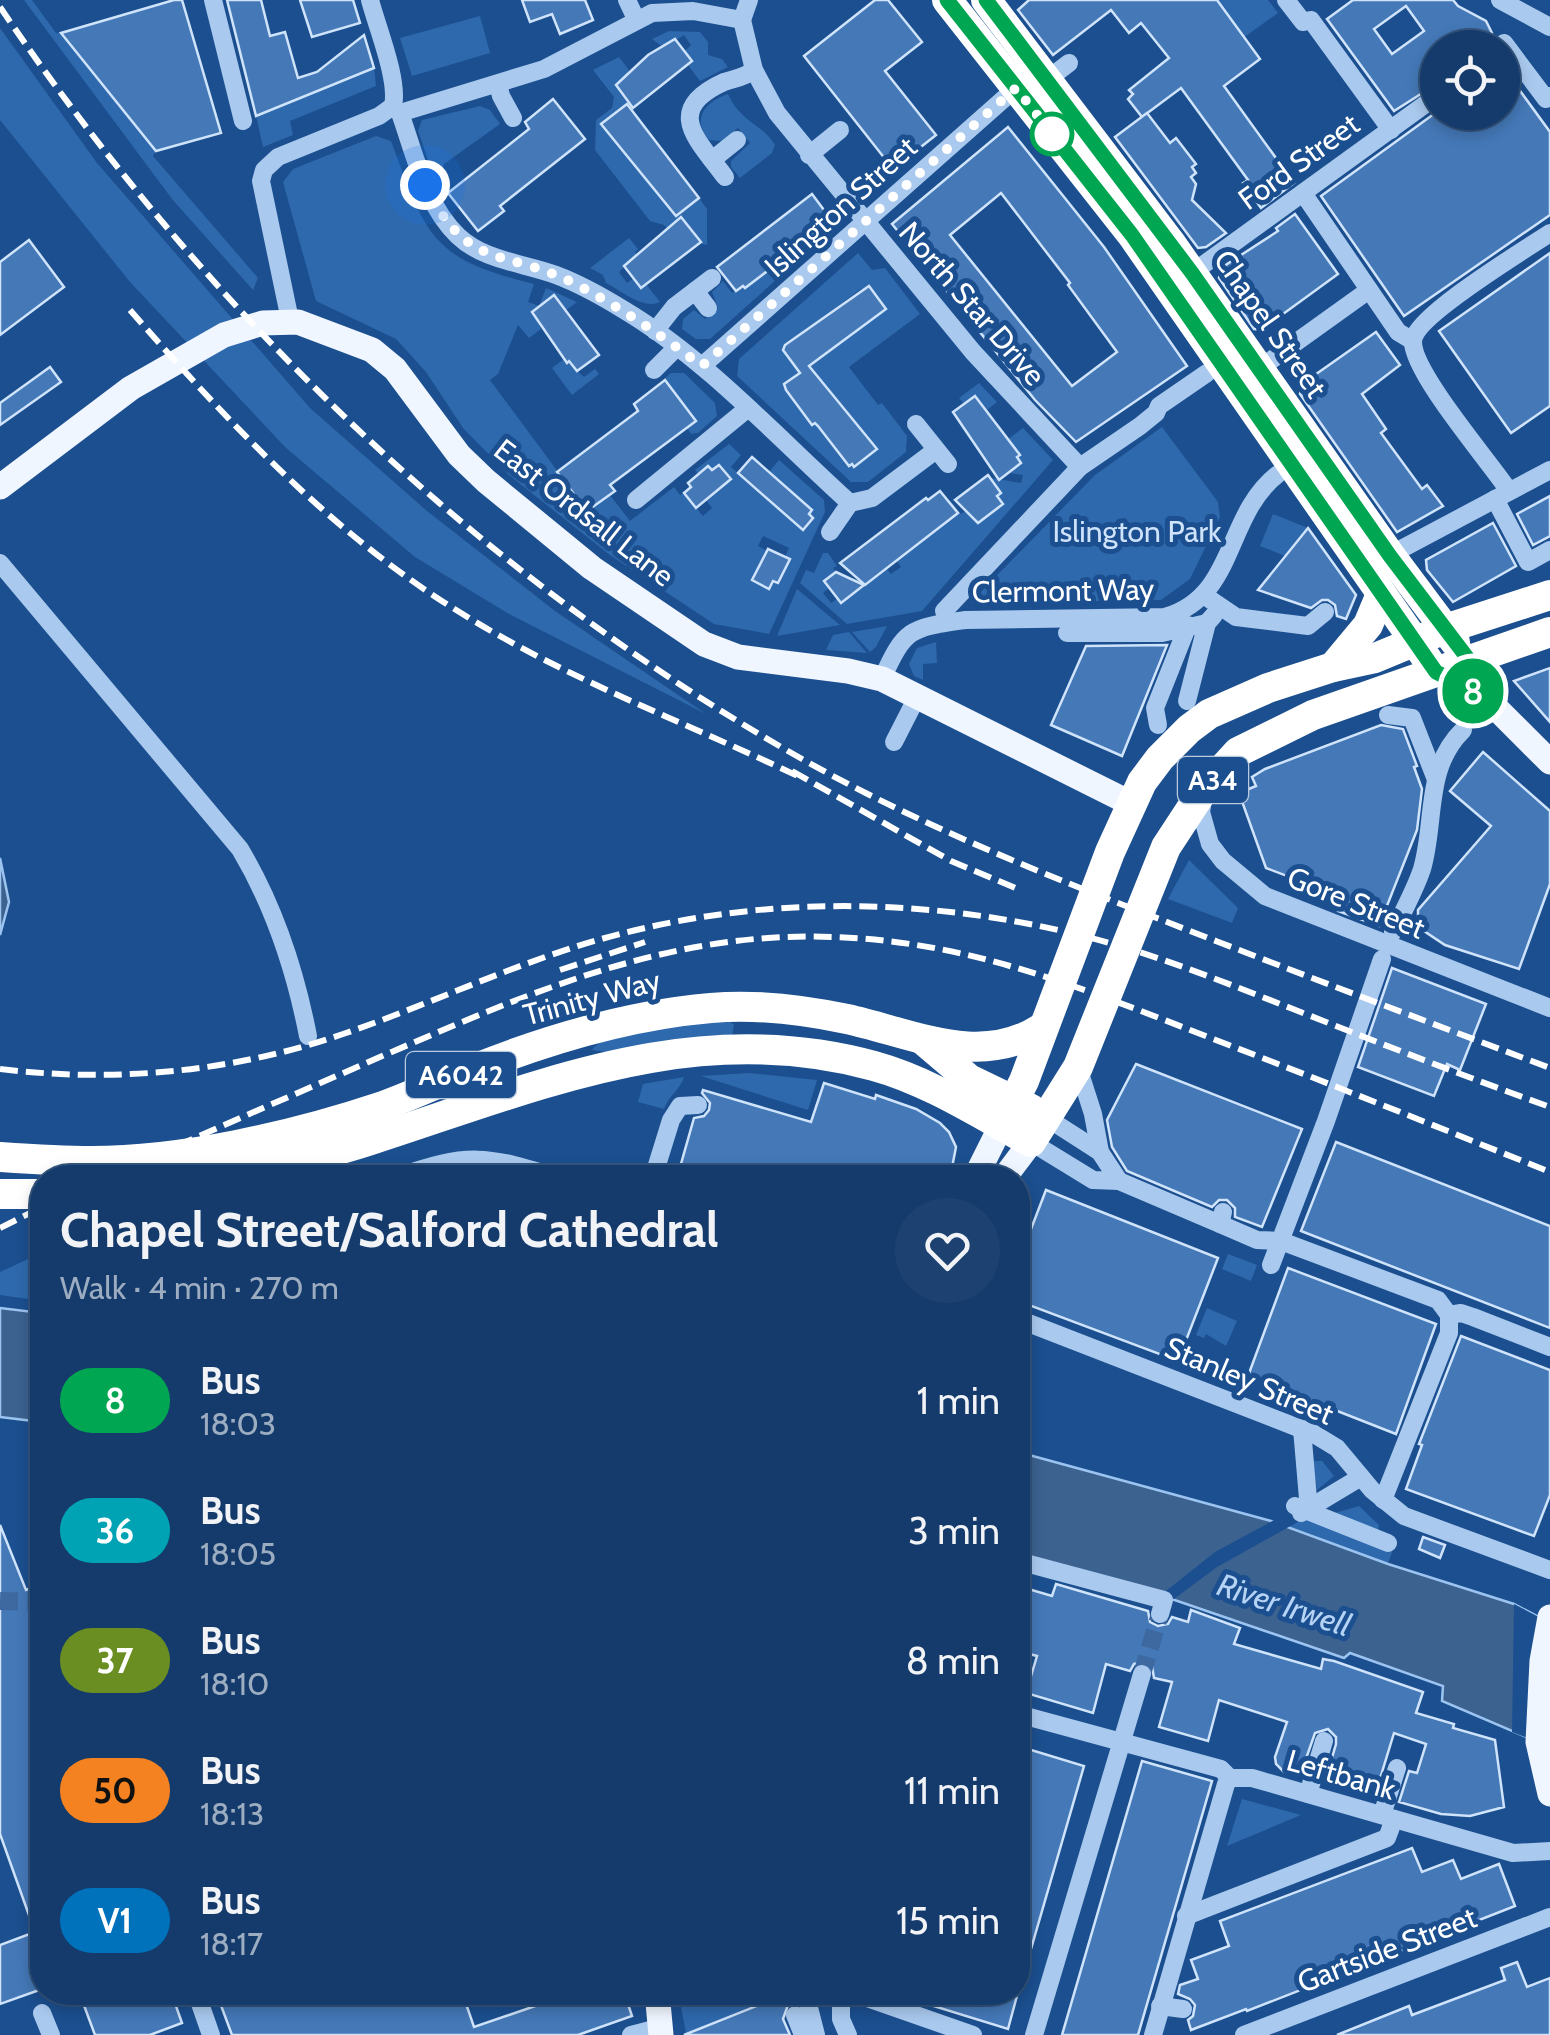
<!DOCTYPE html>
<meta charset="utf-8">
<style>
body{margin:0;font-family:Cabin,sans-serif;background:#1d4271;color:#f1f3f6;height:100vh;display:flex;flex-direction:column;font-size:38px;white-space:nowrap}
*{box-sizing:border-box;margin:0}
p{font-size:32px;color:#9dadc1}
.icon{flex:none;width:55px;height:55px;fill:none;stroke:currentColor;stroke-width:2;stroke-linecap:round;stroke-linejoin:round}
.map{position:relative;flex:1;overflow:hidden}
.side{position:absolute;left:30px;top:1165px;width:1000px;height:840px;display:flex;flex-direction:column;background:#143b6b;border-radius:40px;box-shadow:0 5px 15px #0003,0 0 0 2px #33557e}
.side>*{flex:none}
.badge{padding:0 20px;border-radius:32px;font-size:35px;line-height:65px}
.buttons{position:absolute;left:1420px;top:30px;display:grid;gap:20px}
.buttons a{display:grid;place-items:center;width:100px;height:100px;border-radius:50%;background:#143b6b;box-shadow:0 5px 15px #0003,0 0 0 2px #33557e;font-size:50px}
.you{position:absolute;width:50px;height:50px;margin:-25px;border:8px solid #fff;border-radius:50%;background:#1a73e8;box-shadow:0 0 0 15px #1a73e833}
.map>.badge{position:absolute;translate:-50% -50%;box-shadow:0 0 0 5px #fff}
.round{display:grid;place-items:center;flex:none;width:105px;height:105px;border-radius:52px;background:#1d4271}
.overview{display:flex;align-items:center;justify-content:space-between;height:170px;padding:0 30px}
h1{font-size:48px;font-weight:800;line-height:75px}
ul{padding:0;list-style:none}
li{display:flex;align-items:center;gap:30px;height:130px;padding:0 30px}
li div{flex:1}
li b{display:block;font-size:38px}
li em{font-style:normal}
li .badge{min-width:110px;font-weight:700;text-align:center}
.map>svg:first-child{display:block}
</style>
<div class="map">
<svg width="1550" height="2035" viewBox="0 0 1550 2035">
<rect width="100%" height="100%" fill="#1b4f8f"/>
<g fill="#2e69ad" fill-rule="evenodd">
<polygon points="24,0 32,0 56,33 61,33 156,151 153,156 258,278 253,290 172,199"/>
<polygon points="1217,0 1268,0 1278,13 1239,41 1225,23 1231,18"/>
<polygon points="480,16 490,53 412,76 400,38"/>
<polygon points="0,28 97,163 310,408 427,511 555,611 706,714 509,614 415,557 286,448 130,282 0,120"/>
<polygon points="669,31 700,32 708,42 708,55 722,59 728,67 700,81 688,65 692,61 685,51 691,45 684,35 664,48 652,39"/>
<polygon points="619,57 629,70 628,75 616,85 631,105 623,117 618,111 607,119 639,170 643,177 646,175 661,199 677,215 699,198 707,209 707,245 702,244 684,220 669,231 664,225 650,221 595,150 596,120 612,108 614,97 593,70"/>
<polygon points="374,68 376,86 290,121 293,135 263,147 256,116"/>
<path d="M728 94C742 124 762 123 775 145L772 153 740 178 731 167V161L750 143 738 128 722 141 709 140C691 119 705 102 728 94Z"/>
<polygon points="480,106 490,110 500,124 444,164 437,185 418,131 422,120"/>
<path d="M376 136 391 141C426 236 431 259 534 284L528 302 539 306 546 288 577 302 565 311 553 295 533 311 541 329 529 338 518 325 498 374 490 380 587 511 610 495 630 521 674 487 680 495 684 493 703 516 712 508 706 500 731 479 719 465 712 470 708 466 698 474 695 470 729 444 741 455 731 467 803 529 813 518 809 514 812 510 769 472 779 460 824 500 825 512 769 634 714 624 610 555 509 475 463 428 426 372 396 339 316 301 283 182 293 169ZM763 536 789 548 785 557 790 560 778 583 773 581 768 589 752 580 767 551 758 546Z"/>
<polygon points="832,217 833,229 710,339 696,339 682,329 683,319 694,310 705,319 718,308 712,292 723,281 732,293"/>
<path d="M629 238 638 249 635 252 637 255 619 272 627 283 634 278 646 284 660 302C643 310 622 291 606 283L603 275 590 268Z"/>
<path d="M858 253 872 270 885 268 920 314 849 367 878 405 882 403 907 436 906 452 868 482H851L737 376 739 359ZM862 288 809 366 877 449 854 466 848 465 821 429V424H811L786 391 785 384 800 373 784 351 786 345Z"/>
<polygon points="564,359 584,377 595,369 599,374 572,395 552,368"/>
<polygon points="671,373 684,373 715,403 717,416 698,433 691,434 687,428 695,420 674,398 677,396 664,379"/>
<polygon points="979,383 997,402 987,410 976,396 964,404 959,398"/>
<polygon points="1162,427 1218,502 1220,517 1190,579 1161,600 970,603 1095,475"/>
<polygon points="1023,428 1053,460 922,611 847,624 800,583 806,570 814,573 823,553 828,553 837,566 833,568 836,572 824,581 829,588 823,593 831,603 837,599 841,603 886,568 891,574 901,567 896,560 957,513 950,500 961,514 968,510 978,523 1001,493 985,477 1021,483 1023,475 1010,473 1021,463 1017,457 1020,454 1008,439"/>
<polygon points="1273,514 1308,528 1285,556 1260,546"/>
<polygon points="797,589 840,625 777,636"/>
<polygon points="887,626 876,647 870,652 852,632"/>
<polygon points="849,632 867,653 826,650 833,635"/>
<polygon points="936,642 937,663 923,664 923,680 914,676 909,664 917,648"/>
<polygon points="1189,860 1238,908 1232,923 1168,899"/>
<path d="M728 1020 734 1025 732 1036 607 1052 592 1050C611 1025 696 1023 728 1020Z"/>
<polygon points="749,1073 817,1080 808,1110 701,1076"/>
<path d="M684 1077C680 1090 669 1095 664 1109L638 1102 643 1084Z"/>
<polygon points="41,1253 42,1301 0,1295 0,1272"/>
<polygon points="1228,1254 1257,1265 1251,1281 1222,1269"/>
<polygon points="1207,1308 1237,1321 1226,1346 1206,1334 1204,1338 1196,1335"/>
<polygon points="1313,1461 1322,1461 1334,1476 1317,1490"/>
<polygon points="1359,1506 1379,1525 1378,1531 1335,1513"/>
<polygon points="1306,1518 1392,1552 1388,1564 1288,1527"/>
<polygon points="1242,1799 1301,1815 1227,1846"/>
<polygon points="781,1993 784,1995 686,2033 680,2002 682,1993"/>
</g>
<g fill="#3c6290" stroke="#9cc4f0" stroke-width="2.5">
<polygon points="0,858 9,902 0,935"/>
<polygon points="0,1308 42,1313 42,1422 0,1417"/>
<polygon points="1018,1452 1271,1521 1388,1564 1514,1604 1550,1623 1550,1747 1442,1701 1443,1686 1350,1653 1344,1658 1125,1583 1018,1555"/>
</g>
<g fill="#1b4f8f">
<polygon points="1278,1518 1294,1524 1217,1567 1174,1599 1161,1595 1215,1552"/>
<polygon points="1514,1604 1550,1623 1550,1747 1512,1732"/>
</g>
<g fill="#4478b7" stroke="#cfe3fa" stroke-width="2.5" fill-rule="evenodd">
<polygon points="174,0 182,0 221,133 156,151 61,33"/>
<polygon points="227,0 261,0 270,36 285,32 298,78 317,72 364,35 374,68 256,116"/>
<polygon points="300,0 353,0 360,23 312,37"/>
<polygon points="522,0 585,0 593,20 560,34 552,14 530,22"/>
<polygon points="875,0 888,0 922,42 885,71 936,135 893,169 804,56"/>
<polygon points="1029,0 1217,0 1260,59 1224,86 1294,183 1261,208 1243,183 1248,180 1181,88 1142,117 1128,99 1133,94 1129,90 1169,58 1141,23 1129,33 1111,10 1053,55 1018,10"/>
<path d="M1353 0H1453L1458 6 1486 21 1492 33 1488 41 1478 48H1438V83L1394 111 1327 19ZM1406 6 1424 31 1392 54 1374 29Z"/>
<polygon points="675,39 692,61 633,108 616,85 648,55"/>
<polygon points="1502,66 1550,132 1550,215 1404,316 1321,196 1438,111 1502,112"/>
<polygon points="553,99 585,139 500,206 504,211 478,231 448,193 529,129 525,122"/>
<polygon points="627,104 699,198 676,216 601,124"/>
<polygon points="1147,113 1170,143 1176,138 1196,164 1192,167 1196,173 1191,177 1196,184 1192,200 1226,233 1206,247 1198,248 1115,137"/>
<path d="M1008 127 1104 247 1187 366 1076 442 1035 400 892 224ZM1001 193 1070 283 1068 285 1117 352 1072 386 950 235Z"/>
<polygon points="812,194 830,218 822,225 824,228 745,288 743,286 736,291 717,267"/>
<polygon points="1295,214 1338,274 1261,330 1254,329 1219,278 1221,268 1278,231 1276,228"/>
<polygon points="681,217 701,242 641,288 624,266"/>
<polygon points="29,240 64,287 0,335 0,262"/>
<polygon points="1550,253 1550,406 1511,433 1439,331"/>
<polygon points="869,286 886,309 809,366 877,449 854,467 852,464 849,466 818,426 815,423 812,425 786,390 784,384 800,373 783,350 785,345"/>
<polygon points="554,295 599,355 577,371 569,361 567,363 532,312"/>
<polygon points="1376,332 1400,365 1362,394 1386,429 1381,433 1422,489 1427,485 1443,506 1397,532 1300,394 1302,384"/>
<polygon points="50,367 61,382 0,425 0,403"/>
<polygon points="665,380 696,421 610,485 615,491 587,511 557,472 638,411 634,404"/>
<polygon points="975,396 1020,455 1017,457 1021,463 999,480 953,412"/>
<polygon points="752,457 812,510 809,514 813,518 803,530 738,473"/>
<polygon points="719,465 731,479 696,508 684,493 691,487 688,483 708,466 712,470"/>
<polygon points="988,475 1001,493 997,496 1003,504 978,523 955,500"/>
<polygon points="940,491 958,513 865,585 840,563 926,498 928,500"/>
<polygon points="1550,496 1550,536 1533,545 1517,514"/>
<polygon points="1493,523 1516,566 1453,602 1427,570 1426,560"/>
<polygon points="1308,528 1356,595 1346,619 1337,616 1335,605 1328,600 1322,600 1311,608 1258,590"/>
<polygon points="768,549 790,559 778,583 773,581 769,589 752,580"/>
<polygon points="836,572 864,585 841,603 824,581"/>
<polygon points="1167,645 1122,756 1051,725 1086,646"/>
<polygon points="1550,668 1550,722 1514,681"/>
<polygon points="1381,725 1403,729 1417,766 1414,767 1422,789 1417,830 1379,926 1338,911 1341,902 1314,893 1316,887 1266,868 1239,793 1256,786 1252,777 1265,769"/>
<polygon points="1483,752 1550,811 1550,884 1519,969 1445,945 1418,927 1418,910 1491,826 1450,791"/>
<polygon points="1392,968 1486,1004 1460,1070 1447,1064 1434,1096 1358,1067"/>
<polygon points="1136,1064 1302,1129 1262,1227 1235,1217 1235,1208 1227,1200 1219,1200 1212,1207 1127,1171 1112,1147 1107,1120"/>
<polygon points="824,1083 875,1099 876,1095 916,1109 940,1123 949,1132 956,1147 950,1178 677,1178 694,1118 704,1116 709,1110 710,1103 702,1093 703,1090 811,1122"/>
<polygon points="1336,1142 1550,1226 1550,1328 1301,1231"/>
<polygon points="1046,1190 1218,1258 1178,1361 1018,1301 1018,1263"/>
<polygon points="1288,1268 1436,1324 1396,1434 1248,1376"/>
<polygon points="1461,1336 1550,1370 1550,1495 1534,1536 1406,1489 1422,1445 1419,1444"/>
<polygon points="0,1525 26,1590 42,1584 42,1989 0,2004 0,1945 35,1932 0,1834"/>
<polygon points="1423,1537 1445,1545 1440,1558 1419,1549"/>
<polygon points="1056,1584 1148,1611 1150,1622 1158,1626 1168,1624 1172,1617 1188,1622 1191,1610 1240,1628 1234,1644 1321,1669 1323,1659 1334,1661 1423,1692 1416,1713 1454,1724 1453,1728 1495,1740 1504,1807 1470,1816 1441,1814 1399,1802 1409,1771 1417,1773 1426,1744 1394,1733 1375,1795 1326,1778 1336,1744 1336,1737 1328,1729 1315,1733 1301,1773 1297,1775 1284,1772 1276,1764 1275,1757 1287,1722 1219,1700 1208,1741 1159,1727 1172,1682 1154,1678 1152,1666 1145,1662 1134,1664 1130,1671 1106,1664 1093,1713 1026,1693 1037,1656 1018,1651 1018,1586 1052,1596"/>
<polygon points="1018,1746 1084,1766 1022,1980 1018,1979"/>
<polygon points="1142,1761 1212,1781 1138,2035 1062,2035"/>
<polygon points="1412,1848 1422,1872 1453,1860 1461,1879 1499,1864 1515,1906 1247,2011 1246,2009 1191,2030 1188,2020 1193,2016 1195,2005 1190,1999 1178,1994 1180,1985 1198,1979 1191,1960 1229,1946 1220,1921"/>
<polygon points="1517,1962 1527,1987 1550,1978 1550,2035 1337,2035 1409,2006 1412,2015 1505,1980 1501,1968"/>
<polygon points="79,1992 171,1992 182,2023 150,2035 95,2035"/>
<polygon points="216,1992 462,1992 474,2027 544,2003 540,1992 624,1992 632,2016 578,2035 232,2035"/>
<polygon points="902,1992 1018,1992 1008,2029 901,1996"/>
<polygon points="784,1995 788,2005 783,2019 790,2035 684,2035"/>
</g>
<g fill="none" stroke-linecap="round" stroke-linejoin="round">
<g stroke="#3d69a0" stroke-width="18" stroke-dasharray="18 9" stroke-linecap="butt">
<polyline points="0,1601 42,1602"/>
<polyline points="1142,1674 1160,1614"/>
</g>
<g stroke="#a9c9ee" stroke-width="18">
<polyline points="213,0 243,121"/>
<path d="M370 0C377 27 399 80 393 106L400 113C415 155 425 204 458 236 484 261 524 263 556 275 580 284 603 297 624 310 705 358 780 440 850 503L872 498 936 450"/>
<polyline points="627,0 636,19"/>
<polyline points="1286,0 1303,22 1311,20 1391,130"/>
<polyline points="1500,0 1550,27"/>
<polyline points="742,20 754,70 777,113 973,352 1080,467"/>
<polyline points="1504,43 1546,99 1550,96"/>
<polyline points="1048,79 1069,63"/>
<polyline points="498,84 501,96 513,118"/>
<polyline points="400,113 544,69 652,13 693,11 742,20 749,0"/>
<polyline points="809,155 840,130"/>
<polyline points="712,160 737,140"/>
<path d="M725 177C698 140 662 110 724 82 735 78 744 78 754 70"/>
<polyline points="1303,193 1398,332 1413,341"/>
<polyline points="1192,273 1438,95"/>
<polyline points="695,291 708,308"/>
<polyline points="290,320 261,181 264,170 278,157 379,116 393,106"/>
<polyline points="655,331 674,307 712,278"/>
<polyline points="1270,361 1369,290"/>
<polyline points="702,366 1016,88"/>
<polyline points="654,370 677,347"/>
<polyline points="916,424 948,464"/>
<path d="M1509 491C1489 461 1413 373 1413 342 1413 317 1526 249 1550 233"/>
<polyline points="1495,499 1528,562 1550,550"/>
<polyline points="636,500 747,409"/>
<polyline points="830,532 850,503"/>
<polyline points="1390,555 1550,470"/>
<path d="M0 563 240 849C275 908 295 969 308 1036"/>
<polyline points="1205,596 1236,617 1308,626 1325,612"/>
<polyline points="944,611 1080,467 1140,426 1156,413 1159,406 1207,373"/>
<polyline points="1067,633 1162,633 1207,623"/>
<path d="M882 679C905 628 910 628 965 620L1165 617C1237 596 1224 516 1278 474"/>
<polyline points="1187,701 1207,623 1214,615"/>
<polyline points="1388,715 1412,718 1435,777"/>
<polyline points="1158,725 1155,708 1188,625"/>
<polyline points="894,742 917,697"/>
<polyline points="1203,800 1201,812 1210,844 1223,861 1265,896 1550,1008"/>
<path d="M1393 932C1403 912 1415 890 1422 869 1436 821 1424 768 1463 730"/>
<polyline points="1078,1067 1093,1114 1100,1152"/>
<polyline points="1047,1118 1100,1152 1119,1181"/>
<polyline points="1031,1142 1093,1180 1119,1181 1220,1224 1223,1212"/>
<path d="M395 1178C468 1152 486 1155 559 1178"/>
<polyline points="653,1178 671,1120 680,1106 698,1105"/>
<polyline points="1220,1224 1257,1240 1281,1241 1438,1300 1449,1315 1449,1333 1383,1500"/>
<polyline points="1271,1265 1326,1121 1382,959"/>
<polyline points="1449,1315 1461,1313 1473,1317 1550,1347"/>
<polyline points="1018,1319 1314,1434 1337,1448 1372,1490 1404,1516 1550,1570"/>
<polyline points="1302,1429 1309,1510"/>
<polyline points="1295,1506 1388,1543"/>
<polyline points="1301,1513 1361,1477"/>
<polyline points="1018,1561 1164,1600 1160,1614"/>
<polyline points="1018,1714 1221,1769 1230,1778"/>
<polyline points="1230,1778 1252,1778 1513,1853 1550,1851"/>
<polyline points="1308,1794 1324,1741"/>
<polyline points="1382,1815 1397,1768"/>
<polyline points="1186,1916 1387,1838 1394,1819"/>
<polyline points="196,1992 211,2035"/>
<polyline points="805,1992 816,2035"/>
<polyline points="841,1992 841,2019 848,2035"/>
<polyline points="850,1992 973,2035"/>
<polyline points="1160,2006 1183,2009"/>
<polyline points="42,2013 51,2035"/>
<polyline points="795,2015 803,2035"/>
<polyline points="631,2035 658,2028"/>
<polyline points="1034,2035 1142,1674"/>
<polyline points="1153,2035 1226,1784 1230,1778"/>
<polyline points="1244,2035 1550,1917"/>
</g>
<g stroke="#f0f6ff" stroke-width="25">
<polyline points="0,487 131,388 224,335 263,323 298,322 372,350 395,369 459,455 486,481 592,568 704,644 738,657 848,671 882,679 1132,804"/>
<polyline points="1436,672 1485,697 1550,762"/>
<polyline points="975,1178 1001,1126"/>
<polyline points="1004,1178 1031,1142"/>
<polyline points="1550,1617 1542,1661 1538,1742 1550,1794"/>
<polyline points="657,1992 661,2035"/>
</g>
<g stroke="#fff" stroke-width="30">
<polyline points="947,0 1132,235 1436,672"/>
<polyline points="986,0 1170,242 1390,555 1455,642"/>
<polyline points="1333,667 1368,625 1381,594"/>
<polyline points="923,1040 969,1079 1031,1109"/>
<polyline points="1001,1126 1024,1081 1110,852 1142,782 1160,758 1189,729 1209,714 1268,688 1333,667 1375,658 1445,629 1550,595"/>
<path d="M0 1157C30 1159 60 1161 91 1161 182 1161 293 1136 380 1107 411 1096 440 1082 471 1070 548 1039 629 1015 711 1008 754 1004 804 1010 847 1019 912 1033 981 1069 1043 1027"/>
<path d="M219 1178C271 1166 323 1156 374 1139 541 1085 696 1017 874 1066 929 1081 981 1115 1031 1142L1078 1067 1166 847 1204 789 1238 752 1313 715 1550 632"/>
<polyline points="0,1194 42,1194"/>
</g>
<g stroke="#fff" stroke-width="6" stroke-dasharray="18 8" stroke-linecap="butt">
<path d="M0 7C208 314 479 576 802 759 910 820 1028 868 1144 913 1279 966 1415 1017 1550 1068"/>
<path d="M130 310C228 422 333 535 461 613 568 680 690 724 804 779"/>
<polyline points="792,771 951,861 1018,889"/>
<polyline points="560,970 645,942"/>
<path d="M0 1069C114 1083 234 1072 343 1034 440 1001 531 955 632 931 781 895 939 899 1087 937 1158 955 1226 983 1293 1009 1379 1043 1464 1076 1550 1107"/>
<polyline points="79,1178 114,1161"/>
<path d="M105 1178C198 1136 293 1095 387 1054 508 1002 633 947 768 938 939 927 1066 982 1221 1042 1331 1084 1440 1128 1550 1172"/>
<polyline points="0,1228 42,1207"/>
</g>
</g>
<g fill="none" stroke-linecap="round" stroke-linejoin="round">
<defs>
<polyline id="line" points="947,0 1132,235 1436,672 1485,697 1469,660 1390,556 1192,273 986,0"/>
</defs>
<use href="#line" stroke="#fff" stroke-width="22"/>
<use href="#line" stroke="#00a651" stroke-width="15"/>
<path stroke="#fff" stroke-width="10" stroke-dasharray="0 18" d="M425 185C470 275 505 246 579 286 623 309 662 336 702 366L1016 88 1052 134"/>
</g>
<circle fill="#fff" stroke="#00a651" stroke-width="5" cx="1052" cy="134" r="20"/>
<g text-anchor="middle" stroke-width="10" stroke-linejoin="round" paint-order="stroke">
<g fill="#1b4f8f" stroke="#bbcadd" stroke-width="2.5">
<rect x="1178" y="757" width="70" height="46" rx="8"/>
<rect x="406" y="1052" width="110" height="46" rx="8"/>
</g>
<g font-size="28" font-weight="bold" fill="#fff">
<text x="1213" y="790">A34</text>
<text x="461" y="1085">A6042</text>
</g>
<g font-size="30" fill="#fff" stroke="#1b4f8f">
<text transform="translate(1299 162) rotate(-36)" y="10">Ford Street</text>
<text transform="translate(841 207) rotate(-42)" y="10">Islington Street</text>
<text transform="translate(972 304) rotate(49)" y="10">North Star Drive</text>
<text transform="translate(1270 324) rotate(55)" y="10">Chapel Street</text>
<text transform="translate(584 513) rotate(38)" y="10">East Ordsall Lane</text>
<text transform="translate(1063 591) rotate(-1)" y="10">Clermont Way</text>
<text transform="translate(1356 903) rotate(22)" y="10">Gore Street</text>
<text transform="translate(592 998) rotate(-15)" y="10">Trinity Way</text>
<text transform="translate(1249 1381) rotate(23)" y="10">Stanley Street</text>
<text transform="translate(1341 1775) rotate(16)" y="10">Leftbank</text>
<text transform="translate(1387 1950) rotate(-21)" y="10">Gartside Street</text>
</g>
<g font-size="30" fill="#cfe3fa" stroke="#1b4f8f">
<text x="1137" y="542">Islington Park</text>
</g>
<g font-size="32" font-style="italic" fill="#b5d3f5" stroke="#1b4f8f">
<text transform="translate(1284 1605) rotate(18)" y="11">River Irwell</text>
</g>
</g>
</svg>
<div class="buttons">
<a><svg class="icon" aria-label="locate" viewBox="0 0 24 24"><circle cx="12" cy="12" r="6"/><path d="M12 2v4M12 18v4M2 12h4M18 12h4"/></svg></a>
</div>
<div class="you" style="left:425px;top:185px"></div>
<b class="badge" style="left:1473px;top:691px;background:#00a651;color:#fff">8</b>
<section class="side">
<div class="overview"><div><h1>Chapel Street/Salford Cathedral</h1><p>Walk · 4 min · 270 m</p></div><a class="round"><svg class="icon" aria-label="heart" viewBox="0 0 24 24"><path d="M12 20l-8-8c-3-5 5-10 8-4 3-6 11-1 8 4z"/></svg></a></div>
<ul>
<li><span class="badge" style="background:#00a651;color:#fff">8</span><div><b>Bus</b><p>18:03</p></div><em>1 min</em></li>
<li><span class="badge" style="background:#00a3b4;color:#fff">36</span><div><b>Bus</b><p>18:05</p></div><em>3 min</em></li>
<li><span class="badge" style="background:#6b8e23;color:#fff">37</span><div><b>Bus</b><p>18:10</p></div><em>8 min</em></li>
<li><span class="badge" style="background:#f58220;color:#111">50</span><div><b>Bus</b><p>18:13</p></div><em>11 min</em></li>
<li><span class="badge" style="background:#0072bc;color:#fff">V1</span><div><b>Bus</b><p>18:17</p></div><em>15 min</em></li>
</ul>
</section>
</div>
